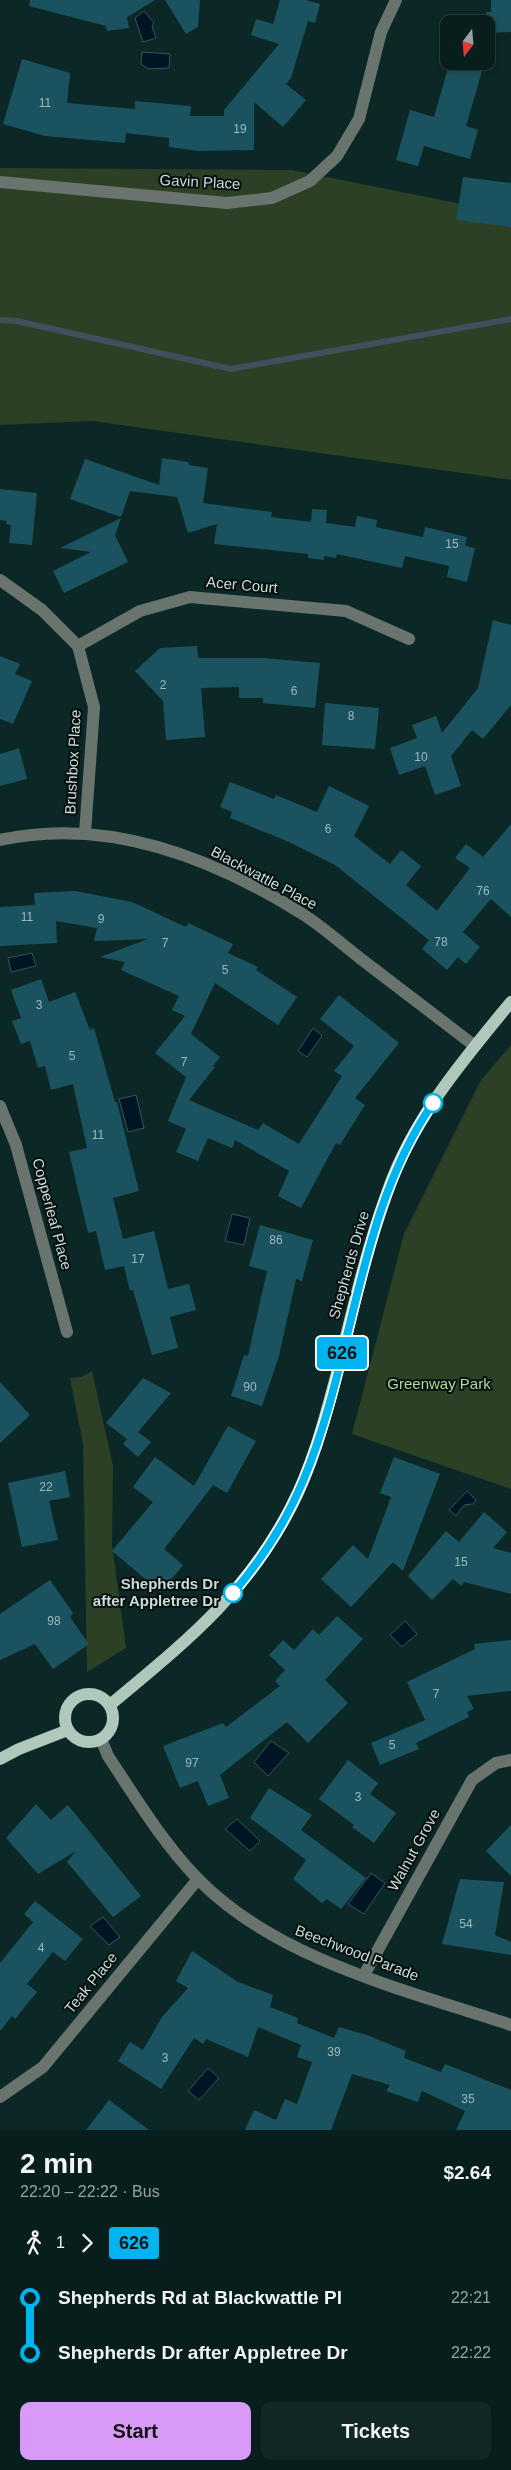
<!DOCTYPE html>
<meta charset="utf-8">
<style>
body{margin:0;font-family:Arial,sans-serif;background:#112725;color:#f1f3f6;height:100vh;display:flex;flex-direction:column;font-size:19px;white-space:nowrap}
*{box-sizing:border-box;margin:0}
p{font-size:16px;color:#98a2a3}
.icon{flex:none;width:28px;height:28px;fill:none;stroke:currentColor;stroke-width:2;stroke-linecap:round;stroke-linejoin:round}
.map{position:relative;height:2130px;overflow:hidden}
.side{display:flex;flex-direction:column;background:#081e1c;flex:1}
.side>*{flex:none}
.badge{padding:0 10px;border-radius:4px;font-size:18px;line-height:32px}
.needle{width:32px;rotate:196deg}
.buttons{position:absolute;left:440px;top:15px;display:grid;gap:10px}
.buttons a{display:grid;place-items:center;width:55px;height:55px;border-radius:10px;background:#081e1c;box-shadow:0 2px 8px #0003,0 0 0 1px #293c3b;font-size:25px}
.map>.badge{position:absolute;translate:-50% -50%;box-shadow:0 0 0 2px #fff}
.legs{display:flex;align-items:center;gap:8px;height:55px;padding:0 20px;font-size:16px}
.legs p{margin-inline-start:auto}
.headline{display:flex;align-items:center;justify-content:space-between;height:85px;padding:0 20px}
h1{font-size:28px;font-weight:800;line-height:38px}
.primary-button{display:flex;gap:10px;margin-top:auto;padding:10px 20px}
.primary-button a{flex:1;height:58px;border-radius:10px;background:#d99af7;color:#111;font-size:20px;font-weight:800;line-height:58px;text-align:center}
.primary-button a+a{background:#112725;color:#f1f3f6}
ul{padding:0 20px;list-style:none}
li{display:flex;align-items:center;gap:18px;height:55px;font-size:19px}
li i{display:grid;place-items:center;width:8px;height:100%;margin:0 6px;background:currentColor}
li i::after{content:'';width:12px;height:12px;margin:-6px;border:4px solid;border-radius:50%;background:#081e1c}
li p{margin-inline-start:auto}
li:first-child i{background:linear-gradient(#0000 50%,currentColor 0)}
li:last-child i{background:linear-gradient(currentColor 50%,#0000 0)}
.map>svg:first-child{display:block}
</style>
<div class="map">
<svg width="511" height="2130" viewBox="0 0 511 2130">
<rect width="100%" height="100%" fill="#0b2826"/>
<g fill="#2b4025">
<polygon points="0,168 292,170 511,214 511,480 93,421 0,425"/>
<polygon points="511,1045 511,1489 352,1434 404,1234 481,1080"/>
<polygon points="92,1371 113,1466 112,1544 126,1648 87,1672 83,1444 70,1378 81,1377"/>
</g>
<g fill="#001524" stroke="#3d505b">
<polygon points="144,11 154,23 152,26 156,38 143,42 135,18"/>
<polygon points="142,52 170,54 169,68 148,69 141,64"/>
<polygon points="32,953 36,966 11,972 8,958"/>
<polygon points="313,1028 322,1036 307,1057 298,1051"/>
<polygon points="136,1095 144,1128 128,1132 119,1099"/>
<polygon points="232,1214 250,1218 244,1245 225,1241"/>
<polygon points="467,1491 476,1500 473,1504 464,1505 456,1516 449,1510"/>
<polygon points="405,1621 417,1634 402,1647 390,1635"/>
<polygon points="271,1741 289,1753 268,1776 254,1762"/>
<polygon points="237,1819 260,1841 250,1851 225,1829"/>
<polygon points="371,1873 385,1883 364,1914 348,1904"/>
<polygon points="103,1917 120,1937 109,1945 90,1926"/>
<polygon points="208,2068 219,2078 199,2100 188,2091"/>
</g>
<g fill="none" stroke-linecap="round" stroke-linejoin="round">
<polyline stroke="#3d505b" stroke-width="6" points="0,320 17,321 231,369 511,319"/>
</g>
<g fill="#1a535f">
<polygon points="30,0 155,0 127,17 129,28 107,31 106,26 29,6"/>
<polygon points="165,0 200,0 198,27 186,34"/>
<polygon points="280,0 306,0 320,4 315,23 308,21 291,78 286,84 306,100 283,127 254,102 254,150 199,151 169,147 169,138 126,133 125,143 45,136 3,124 22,59 70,73 67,103 135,109 135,101 191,106 190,116 224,116 224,110 279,44 251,35 256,19 273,24"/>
<polygon points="491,0 511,0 511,32 486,33 486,12 491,12"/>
<polygon points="450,61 485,61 466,126 478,130 470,159 424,146 418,166 396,160 410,110 434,117"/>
<polygon points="463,177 511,183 511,227 456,220"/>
<polygon points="162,458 188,462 189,465 208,468 203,503 272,512 271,517 311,522 312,509 327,510 326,523 355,527 357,516 377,520 376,527 423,537 425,527 467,537 465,546 475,548 467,582 447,577 449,566 405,556 402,568 337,554 336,558 324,556 324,560 308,558 308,554 214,544 217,524 188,533 177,497 130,491 121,517 70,499 85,459 159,485"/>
<polygon points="0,489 37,493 32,545 9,543 11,525 6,524 7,521 0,520"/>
<polygon points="121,518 115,535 128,562 64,593 53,571 91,552 60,548"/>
<polygon points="493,620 511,625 511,705 483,739 472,730 451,756 461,786 435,795 425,766 399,775 390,748 417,738 412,725 436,716 442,733 478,688"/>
<polygon points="197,646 198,658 264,658 320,663 315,708 263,703 263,698 239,698 239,687 201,688 205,737 166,740 163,701 135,671 160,648"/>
<polygon points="0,656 20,664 15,674 32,681 13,724 0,719"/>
<polygon points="325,703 379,708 375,749 322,745"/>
<polygon points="19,748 27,779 0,786 0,754"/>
<polygon points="230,782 274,799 276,795 317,812 329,786 369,806 354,836 390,864 401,850 421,866 406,885 437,911 470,868 455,858 466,844 483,857 511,824 511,917 491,899 463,932 480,947 466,964 458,957 447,970 422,949 429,940 335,865 289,842 230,818 232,812 220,807"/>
<polygon points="75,891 132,902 186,927 188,923 233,944 228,953 258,967 256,970 297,997 278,1025 215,983 191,1034 220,1057 213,1066 215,1067 189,1100 258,1130 263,1123 299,1144 342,1076 334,1071 354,1046 320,1019 339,995 399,1043 355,1098 365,1105 340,1145 336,1143 301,1208 278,1196 289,1171 235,1140 232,1148 208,1138 198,1161 176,1152 186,1129 168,1121 186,1077 155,1053 185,1016 172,1010 179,996 121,970 125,962 100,957 148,939 94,941 97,928 56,921 57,943 0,946 0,907 35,905 34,893"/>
<polygon points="41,979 49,1002 75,992 90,1030 94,1028 115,1102 117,1102 139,1191 113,1198 123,1239 154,1231 168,1289 189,1284 196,1310 170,1317 178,1348 152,1355 133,1290 130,1291 124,1266 105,1270 96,1231 88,1233 69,1152 87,1148 73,1084 51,1090 45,1066 38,1068 30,1041 21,1044 12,1021 21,1018 11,990"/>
<polygon points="260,1225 313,1240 302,1281 296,1279 279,1356 262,1406 231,1396 244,1355 248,1356 267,1271 249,1266"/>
<polygon points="143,1378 171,1393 138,1432 151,1442 138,1457 123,1444 127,1439 106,1423"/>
<polygon points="0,1382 30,1415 0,1443"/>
<polygon points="228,1426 256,1441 227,1493 213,1485 164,1549 183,1565 161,1592 112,1551 153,1502 133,1487 155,1457 194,1486"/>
<polygon points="394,1457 440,1474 403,1571 393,1562 351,1607 321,1579 353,1545 368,1559 391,1497 380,1493"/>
<polygon points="65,1471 70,1497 49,1501 58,1540 22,1547 8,1483"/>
<polygon points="484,1512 507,1532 493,1548 511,1553 511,1594 464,1582 461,1586 453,1579 432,1600 408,1576 446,1531 459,1542"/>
<polygon points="50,1580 73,1613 70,1617 89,1644 53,1669 35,1644 0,1660 0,1614"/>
<polygon points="337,1616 363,1639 325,1680 348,1703 308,1743 287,1722 220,1775 229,1798 208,1806 198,1781 180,1788 163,1746 223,1723 226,1727 280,1686 275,1681 285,1670 269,1655 283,1640 294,1650 313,1629 319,1635"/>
<polygon points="511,1640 511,1691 467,1696 474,1709 467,1712 469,1717 416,1743 419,1749 380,1765 371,1743 425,1720 407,1682 475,1649 474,1644"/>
<polygon points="348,1760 378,1783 370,1794 396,1813 374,1843 352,1827 354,1825 319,1799"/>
<polygon points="269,1788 312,1815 301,1830 366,1878 341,1909 327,1899 322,1903 293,1879 306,1860 250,1818"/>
<polygon points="36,1804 51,1820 68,1805 141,1896 113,1917 67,1862 76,1851 38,1874 6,1838"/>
<polygon points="511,1825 511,1876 486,1851"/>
<polygon points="460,1879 504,1882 495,1935 511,1942 511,1955 442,1944"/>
<polygon points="35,1901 83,1939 65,1961 53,1952 27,1984 37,1992 15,2019 12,2016 0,2031 0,1963 33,1922 24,1914"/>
<polygon points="192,1951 238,1982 273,1995 270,2007 298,2018 297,2023 334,2038 339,2027 367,2035 406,2051 404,2058 441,2072 445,2064 511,2090 511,2130 456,2130 465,2111 422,2091 418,2102 386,2091 390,2085 352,2074 331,2130 245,2130 254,2110 276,2120 285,2099 297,2104 312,2062 297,2057 301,2045 258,2027 248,2057 206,2039 203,2044 194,2038 161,2089 118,2061 130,2042 143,2050 162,2017 188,1988 176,1981"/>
<polygon points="109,2100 149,2130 86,2130"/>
</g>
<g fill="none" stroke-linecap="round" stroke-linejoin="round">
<g stroke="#69746e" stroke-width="12">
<polyline points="0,182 227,203 272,198 310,181 337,156 359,119 381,32 396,0"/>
<polyline points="0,580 42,610 78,646 94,707 85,833"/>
<polyline points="78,646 140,611 190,597 346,611 409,639"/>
<path d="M0 840C108 816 214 858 304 915 324 928 342 944 361 959 399 988 437 1017 475 1046"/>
<polyline points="0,1106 16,1145 67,1332"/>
<path d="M101 1739 108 1756C135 1797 163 1843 198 1879 277 1960 406 1990 511 2025"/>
<polyline points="364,1975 472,1780 496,1763 511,1760"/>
<polyline points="0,2097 43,2067 198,1879"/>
</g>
<g stroke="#b0c7bb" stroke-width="12">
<circle cx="89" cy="1718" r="24"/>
<path d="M110 1705C184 1643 246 1595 291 1507 313 1465 325 1418 337 1373 352 1313 366 1251 387 1193 412 1120 463 1060 511 1002"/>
<polyline points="0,1759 19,1749 68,1730"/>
</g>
</g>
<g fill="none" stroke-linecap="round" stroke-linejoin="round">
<defs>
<path id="line-1" d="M233 1593C261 1560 286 1522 303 1481 355 1358 356 1215 433 1103"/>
</defs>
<use href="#line-1" stroke="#fff" stroke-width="11"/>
<use href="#line-1" stroke="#00b5ef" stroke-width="8"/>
</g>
<g fill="#fff" stroke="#00b5ef" stroke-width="2.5">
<circle cx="433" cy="1103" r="9"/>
<circle cx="233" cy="1593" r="9"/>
</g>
<g text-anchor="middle" stroke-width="4" stroke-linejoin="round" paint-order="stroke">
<g font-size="12" fill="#9fb9bb">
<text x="45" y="107">11</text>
<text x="240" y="133">19</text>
<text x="452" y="548">15</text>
<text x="163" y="689">2</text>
<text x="294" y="695">6</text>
<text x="351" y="720">8</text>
<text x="421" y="761">10</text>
<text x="328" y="833">6</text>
<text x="483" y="895">76</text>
<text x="27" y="921">11</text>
<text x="101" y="923">9</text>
<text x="441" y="946">78</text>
<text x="165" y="947">7</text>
<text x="225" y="974">5</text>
<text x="39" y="1009">3</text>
<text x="72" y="1060">5</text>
<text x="184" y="1066">7</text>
<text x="98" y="1139">11</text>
<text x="276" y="1244">86</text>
<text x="138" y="1263">17</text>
<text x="250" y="1391">90</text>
<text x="46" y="1491">22</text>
<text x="461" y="1566">15</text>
<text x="54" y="1625">98</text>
<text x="436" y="1698">7</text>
<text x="392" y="1749">5</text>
<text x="192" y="1767">97</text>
<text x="358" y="1801">3</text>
<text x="466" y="1928">54</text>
<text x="41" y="1952">4</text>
<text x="334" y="2056">39</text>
<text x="165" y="2062">3</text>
<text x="468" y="2103">35</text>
</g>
<g font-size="15" fill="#cbdbda" stroke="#040f0e">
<text transform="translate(200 182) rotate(3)" y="5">Gavin Place</text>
<text transform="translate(242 585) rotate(5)" y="5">Acer Court</text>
<text transform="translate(73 762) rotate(-87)" y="5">Brushbox Place</text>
<text transform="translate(264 878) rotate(28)" y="5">Blackwattle Place</text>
<text transform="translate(52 1214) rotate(75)" y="5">Copperleaf Place</text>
<text transform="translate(349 1265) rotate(-74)" y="5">Shepherds Drive</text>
<text transform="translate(414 1850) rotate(-61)" y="5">Walnut Grove</text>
<text transform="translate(357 1953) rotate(21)" y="5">Beechwood Parade</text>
<text transform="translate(91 1983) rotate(-51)" y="5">Teak Place</text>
</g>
<g font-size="15" fill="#abdf9b" stroke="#040f0e">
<text x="439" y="1389">Greenway Park</text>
</g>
<g font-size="15" font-weight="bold" fill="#cbdbda" stroke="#040f0e" text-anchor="end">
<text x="219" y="1589">Shepherds Dr<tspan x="219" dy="17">after Appletree Dr</tspan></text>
</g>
</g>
</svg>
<div class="buttons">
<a><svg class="needle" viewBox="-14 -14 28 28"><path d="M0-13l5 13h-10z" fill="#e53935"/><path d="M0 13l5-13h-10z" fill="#98a2a3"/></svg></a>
</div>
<b class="badge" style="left:342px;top:1353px;background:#00b5ef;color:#111">626</b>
</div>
<section class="side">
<div class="headline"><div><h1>2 min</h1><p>22:20 – 22:22 · Bus</p></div><b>$2.64</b></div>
<div class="legs"><svg class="icon" aria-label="walk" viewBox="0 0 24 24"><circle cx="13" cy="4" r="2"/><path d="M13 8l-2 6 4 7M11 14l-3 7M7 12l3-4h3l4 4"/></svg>1<svg class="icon" aria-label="forward" viewBox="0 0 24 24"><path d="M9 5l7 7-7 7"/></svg><b class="badge" style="background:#00b5ef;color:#111">626</b></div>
<ul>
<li><i style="color:#00b5ef"></i><b>Shepherds Rd at Blackwattle Pl</b><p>22:21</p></li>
<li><i style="color:#00b5ef"></i><b>Shepherds Dr after Appletree Dr</b><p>22:22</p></li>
</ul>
<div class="primary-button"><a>Start</a><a>Tickets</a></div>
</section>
